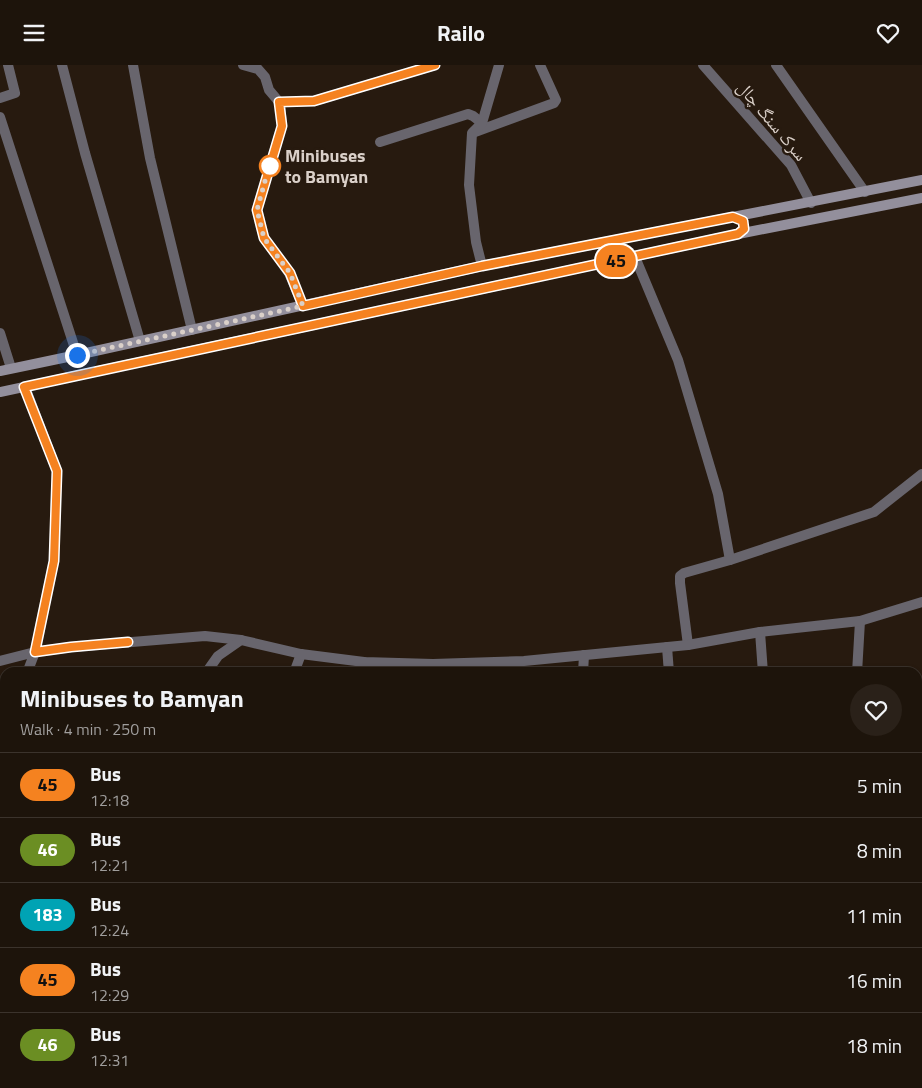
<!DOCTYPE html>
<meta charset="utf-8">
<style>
body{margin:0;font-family:"Titillium Web","Noto Naskh Arabic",sans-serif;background:#2a2119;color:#f1f3f6;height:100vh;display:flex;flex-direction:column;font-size:19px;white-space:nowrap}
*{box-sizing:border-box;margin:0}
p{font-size:16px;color:#a09e9d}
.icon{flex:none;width:28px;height:28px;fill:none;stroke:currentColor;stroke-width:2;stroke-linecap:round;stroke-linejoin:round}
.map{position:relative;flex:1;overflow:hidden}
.details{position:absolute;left:0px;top:602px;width:922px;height:421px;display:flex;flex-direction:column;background:#1d140b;border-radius:15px 15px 0 0;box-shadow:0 1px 4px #0004,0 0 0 1px #3b332c}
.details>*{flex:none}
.badge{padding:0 10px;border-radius:16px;font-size:18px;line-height:32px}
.you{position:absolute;width:25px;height:25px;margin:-12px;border:4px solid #fff;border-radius:50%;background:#1a73e8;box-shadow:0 0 0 8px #1a73e833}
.map>.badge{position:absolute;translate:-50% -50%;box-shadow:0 0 0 2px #fff}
.round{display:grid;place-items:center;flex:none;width:52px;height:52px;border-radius:26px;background:#2a2119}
.summary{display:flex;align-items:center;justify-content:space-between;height:85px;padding:0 20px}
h1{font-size:24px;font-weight:700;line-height:38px}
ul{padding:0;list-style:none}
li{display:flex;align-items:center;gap:15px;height:65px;padding:0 20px;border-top:1px solid #3b332c}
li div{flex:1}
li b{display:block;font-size:19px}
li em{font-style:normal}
li .badge{min-width:55px;font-weight:700;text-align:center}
header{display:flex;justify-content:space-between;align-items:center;height:65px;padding:0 20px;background:#1d140b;font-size:22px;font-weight:700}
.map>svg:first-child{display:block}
</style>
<header><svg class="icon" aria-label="menu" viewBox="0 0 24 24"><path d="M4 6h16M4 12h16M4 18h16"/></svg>Railo<svg class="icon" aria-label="heart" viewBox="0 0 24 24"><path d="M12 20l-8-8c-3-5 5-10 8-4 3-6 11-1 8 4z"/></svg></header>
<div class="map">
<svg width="922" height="1023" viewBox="0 0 922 1023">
<rect width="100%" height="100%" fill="#271a0f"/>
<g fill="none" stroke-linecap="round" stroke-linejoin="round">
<g stroke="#68656d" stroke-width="10">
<polyline points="62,0 85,88 140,276"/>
<polyline points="133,0 150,93 192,265"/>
<polyline points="243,0 258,4 265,12 269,25 280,38 282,61 257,145 264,173 289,208 303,241"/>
<polyline points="703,0 791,100 811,138"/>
<polyline points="776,0 865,127"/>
<polyline points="0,33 15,28 8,0"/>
<polyline points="279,37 314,36 435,0"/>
<polyline points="0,52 77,290"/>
<polyline points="475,67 554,38 556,35 540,0"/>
<polyline points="380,77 468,49 473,51 482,58"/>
<polyline points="635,192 678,295 718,429 730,495"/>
<polyline points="482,201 476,177 469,120 472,68 482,58 499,0"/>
<polyline points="0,268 11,303"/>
<polyline points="25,322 57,406"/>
<polyline points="760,567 763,608"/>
<polyline points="688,580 680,518 680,511 684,508 730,495 874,447 922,409"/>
<polyline points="667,582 669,608"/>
<polyline points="294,608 301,589"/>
<polyline points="360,608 364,597"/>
<polyline points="583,608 584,590"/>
<polyline points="857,608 860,556"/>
<polyline points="918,735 922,735"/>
<polyline points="918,803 922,803"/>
<polyline points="918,871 922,871"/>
<polyline points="552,1023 554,1019"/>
<polyline points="749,1023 750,1019"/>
</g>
<g stroke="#68656d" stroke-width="10">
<polyline points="0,596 35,587 71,582 205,571 241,575 301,589 364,597 433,599 524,596 688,580 760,567 860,556 922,537"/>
<polyline points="27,608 35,587 54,496 57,406"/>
<polyline points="206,608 218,591 241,575"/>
<polyline points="0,676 5,663"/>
<polyline points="121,1019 123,1023"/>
</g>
<g stroke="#938f9c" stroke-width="10">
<polyline points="0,306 77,290 482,201 922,115"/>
<polyline points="0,327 738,169 922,133"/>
</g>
</g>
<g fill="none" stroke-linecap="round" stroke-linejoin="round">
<defs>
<polyline id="line" points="128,577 71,582 35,587 54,496 57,406 24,322 738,169 744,164 743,156 733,152 482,201 303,241 290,208 264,173 257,145 282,61 279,37 314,36 435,0"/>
</defs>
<use href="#line" stroke="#fff" stroke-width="11"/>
<use href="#line" stroke="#f58220" stroke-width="8"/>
<polyline stroke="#dad0c9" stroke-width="5" stroke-dasharray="0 9" points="77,290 303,241 290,208 264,173 257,145 270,98 270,101"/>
</g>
<circle fill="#fff" stroke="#f58220" stroke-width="2.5" cx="270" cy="101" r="10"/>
<g text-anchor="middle" stroke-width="5" stroke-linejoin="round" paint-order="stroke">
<g font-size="18" fill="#dad0c9" stroke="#271a0f">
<text transform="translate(772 56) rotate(50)" y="6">سرک سنگ چال</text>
</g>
<g font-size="18" font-weight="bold" fill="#dad0c9" stroke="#271a0f" text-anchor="start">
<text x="285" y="97">Minibuses<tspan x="285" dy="21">to Bamyan</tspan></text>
</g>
</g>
</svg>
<div class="you" style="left:77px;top:290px"></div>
<b class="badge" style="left:616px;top:196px;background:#f58220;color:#111">45</b>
<section class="details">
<div class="summary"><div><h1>Minibuses to Bamyan</h1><p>Walk · 4 min · 250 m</p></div><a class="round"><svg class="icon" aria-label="heart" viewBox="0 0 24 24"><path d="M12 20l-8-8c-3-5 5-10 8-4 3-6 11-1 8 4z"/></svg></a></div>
<ul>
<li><span class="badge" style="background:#f58220;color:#111">45</span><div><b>Bus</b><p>12:18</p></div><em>5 min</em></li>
<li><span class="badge" style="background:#6b8e23;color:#fff">46</span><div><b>Bus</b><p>12:21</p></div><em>8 min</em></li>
<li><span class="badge" style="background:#00a3b4;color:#fff">183</span><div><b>Bus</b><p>12:24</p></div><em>11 min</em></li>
<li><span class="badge" style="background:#f58220;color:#111">45</span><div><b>Bus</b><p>12:29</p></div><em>16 min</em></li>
<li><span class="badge" style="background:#6b8e23;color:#fff">46</span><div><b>Bus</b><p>12:31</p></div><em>18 min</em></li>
</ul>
</section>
</div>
